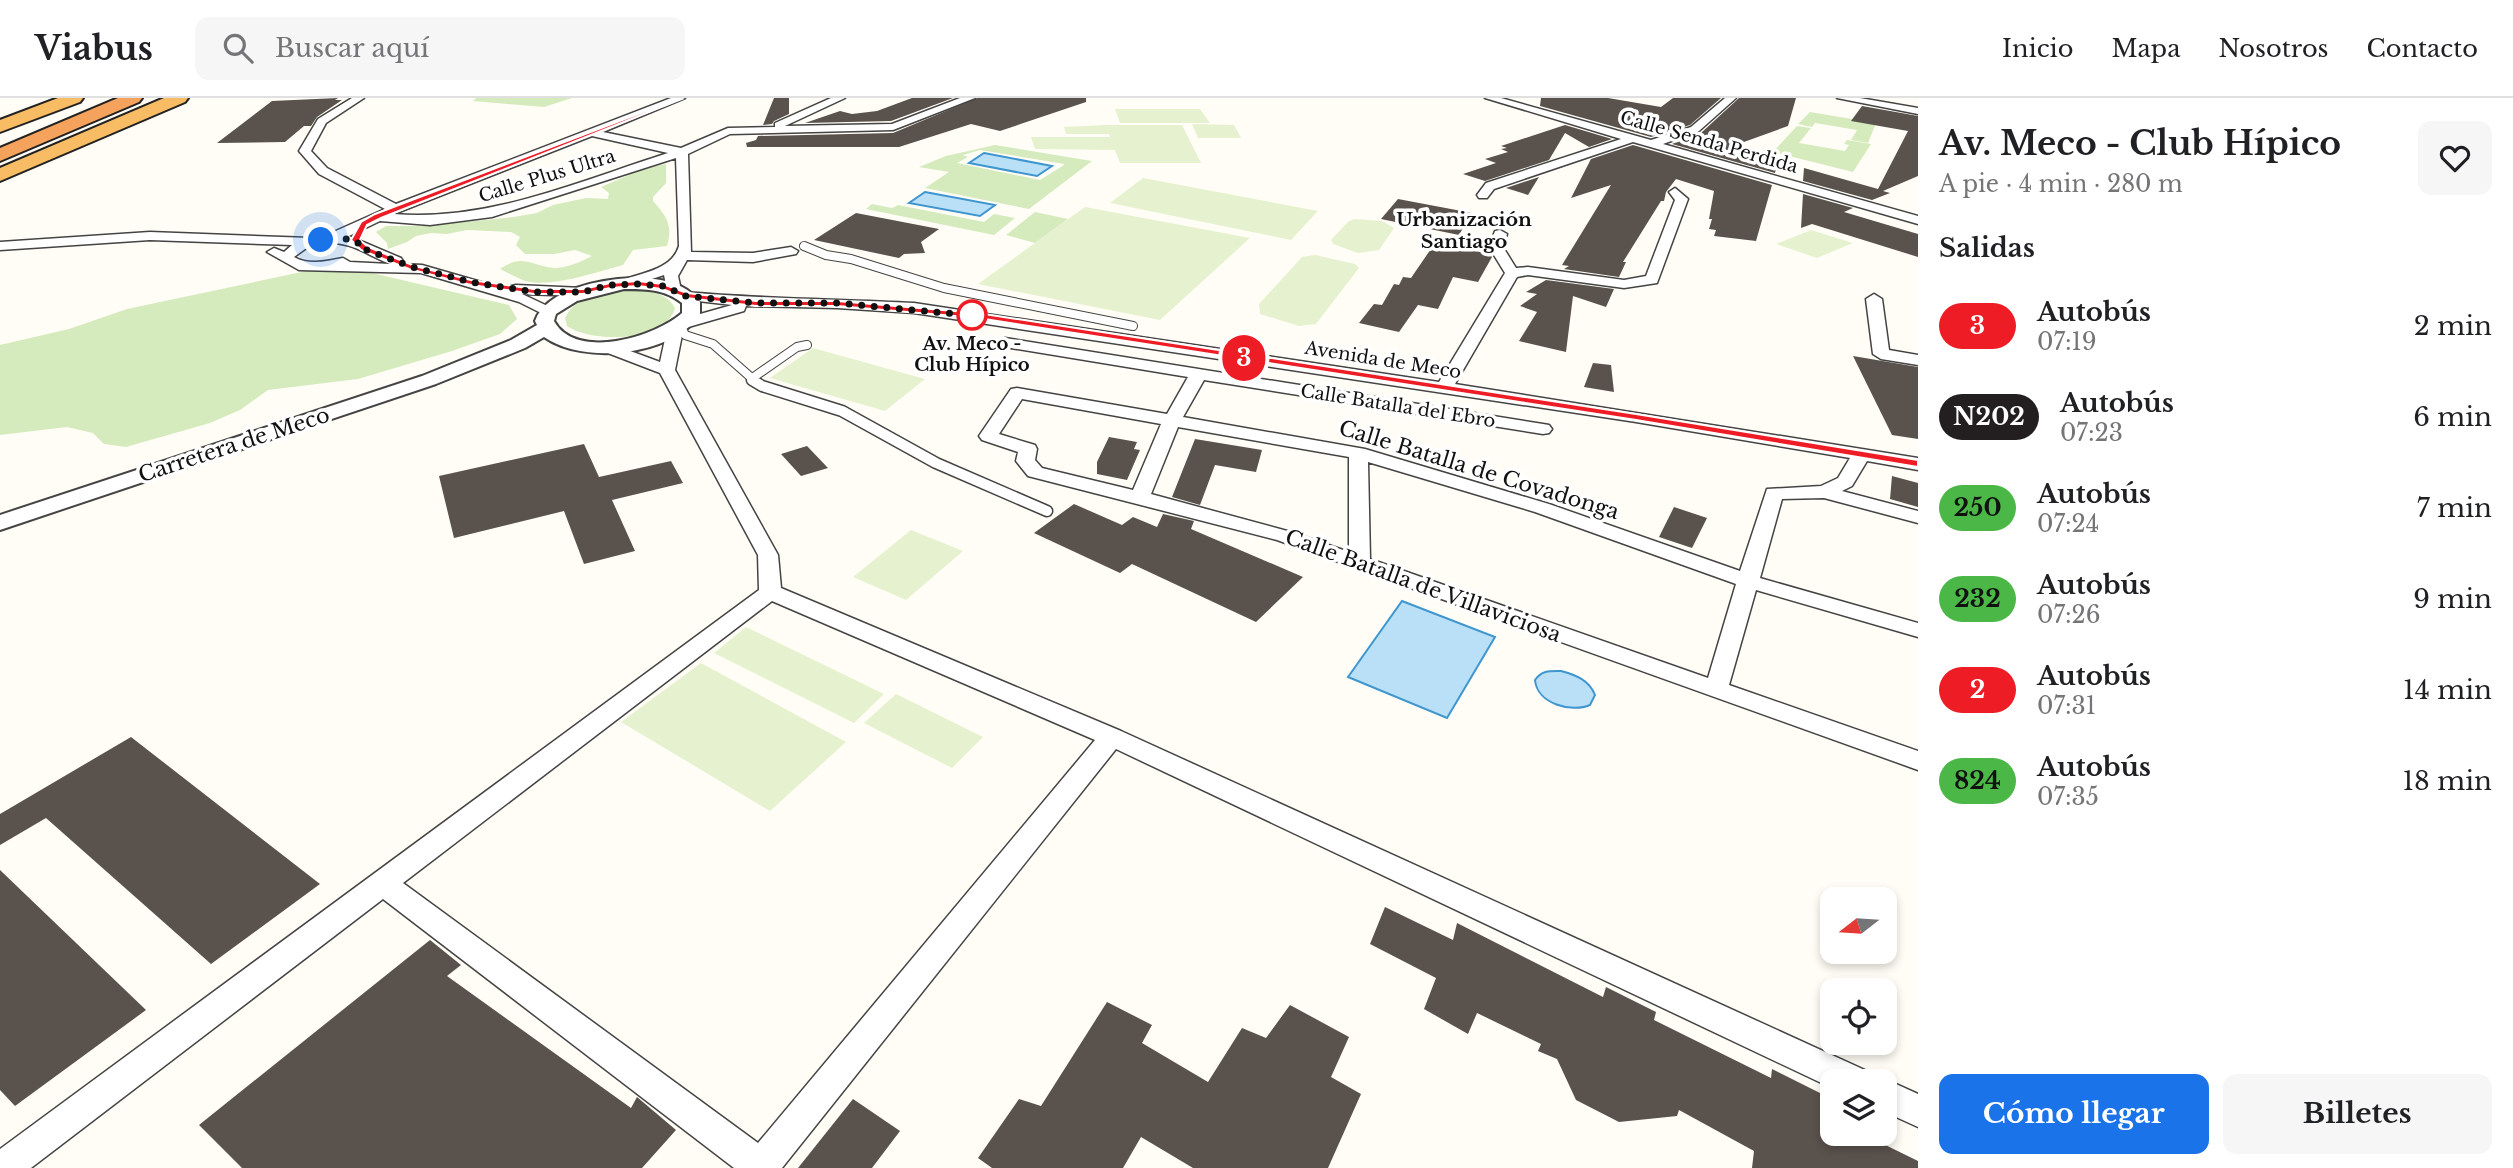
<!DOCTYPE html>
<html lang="es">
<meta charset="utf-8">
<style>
body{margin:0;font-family:"Libre Baskerville",serif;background:#f6f6f6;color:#202124;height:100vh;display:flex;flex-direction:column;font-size:26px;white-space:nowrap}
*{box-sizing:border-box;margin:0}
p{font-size:23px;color:#757577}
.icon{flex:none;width:38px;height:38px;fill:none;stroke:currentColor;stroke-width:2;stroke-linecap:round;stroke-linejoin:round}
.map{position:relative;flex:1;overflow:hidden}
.drawer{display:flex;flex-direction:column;background:#fff;width:595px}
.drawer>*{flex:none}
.badge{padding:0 14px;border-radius:23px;font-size:24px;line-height:46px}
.needle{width:46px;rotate:253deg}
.buttons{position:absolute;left:1820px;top:789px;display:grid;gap:14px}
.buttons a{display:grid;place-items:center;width:77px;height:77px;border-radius:14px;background:#fff;box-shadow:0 4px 10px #0003;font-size:35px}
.you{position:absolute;width:35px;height:35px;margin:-18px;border:5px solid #fff;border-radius:50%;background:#1a73e8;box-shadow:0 0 0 10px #1a73e833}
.map>.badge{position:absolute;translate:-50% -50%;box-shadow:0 0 0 4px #fff}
h2{padding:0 21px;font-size:26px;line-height:63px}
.round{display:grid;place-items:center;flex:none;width:74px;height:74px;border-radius:14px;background:#f6f6f6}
.overview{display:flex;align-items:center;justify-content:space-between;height:119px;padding:0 21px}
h1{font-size:33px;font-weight:700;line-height:52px}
.primary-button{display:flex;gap:14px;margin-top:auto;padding:14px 21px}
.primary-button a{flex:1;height:80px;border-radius:14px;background:#1a73e8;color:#fff;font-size:28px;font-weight:700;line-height:80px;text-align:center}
.primary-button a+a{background:#f6f6f6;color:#202124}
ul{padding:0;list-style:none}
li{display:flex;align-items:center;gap:21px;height:91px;padding:0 21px}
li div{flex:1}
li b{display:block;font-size:26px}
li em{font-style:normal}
li .badge{min-width:77px;font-weight:700;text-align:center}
header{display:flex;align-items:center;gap:42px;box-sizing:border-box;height:98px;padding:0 35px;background:#fff;border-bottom:2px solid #e0e0e0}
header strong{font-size:33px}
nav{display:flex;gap:38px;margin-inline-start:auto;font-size:24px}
.search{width:490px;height:63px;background:#f6f6f6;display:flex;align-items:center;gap:18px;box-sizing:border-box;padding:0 24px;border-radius:14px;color:#757577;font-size:26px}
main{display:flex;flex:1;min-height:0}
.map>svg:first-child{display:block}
</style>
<header>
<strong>Viabus</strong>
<div class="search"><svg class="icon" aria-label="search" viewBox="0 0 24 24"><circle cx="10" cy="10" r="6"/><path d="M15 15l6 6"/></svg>Buscar aquí</div>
<nav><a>Inicio</a><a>Mapa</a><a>Nosotros</a><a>Contacto</a></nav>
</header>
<main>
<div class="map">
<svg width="1918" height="1070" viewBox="0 0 1918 1070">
<rect width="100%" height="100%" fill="#fffdf5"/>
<g fill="#d5ebbd" fill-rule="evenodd">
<polygon points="476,0 572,0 544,9 473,3"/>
<polygon points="1810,14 1876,25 1868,45 1851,42 1857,32 1815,25 1812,29 1798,26"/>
<polygon points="1797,28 1811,30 1799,45 1845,53 1849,47 1844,46 1847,42 1871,46 1853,74 1773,54"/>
<path d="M995 47 1092 63 1029 111 925 90 949 74 919 69 946 58ZM980 52 1064 66V67L1040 82 957 65 968 59 963 57Z"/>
<path d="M666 66V85L653 99V103C667 118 673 128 667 148L633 152 623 167C596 174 552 190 525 183 517 180 508 175 500 171 523 155 531 168 554 170 567 170 580 164 592 158L575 152 554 156H525L516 147 520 139 511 134 467 132 447 136 431 135 416 138 407 144 388 151 387 145 376 134 386 128H423L514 119 537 115 553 107 586 100 608 101 609 95 601 89 645 70Z"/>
<polygon points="872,106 892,110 898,107 984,124 994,116 1015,120 994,137 866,111"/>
<polygon points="1035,114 1068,121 1035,145 1006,137"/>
<polygon points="316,171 359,172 509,207 517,221 500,236 452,253 358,281 268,292 240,312 210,325 126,349 104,346 93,335 67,329 0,337 0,247 69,231 127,211"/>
<path d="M629 192C646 193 666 193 675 210 666 245 591 245 567 228L565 220C575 197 607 194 629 192Z"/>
</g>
<g fill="#e6f2cf">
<polygon points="1115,11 1200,11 1210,25 1120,25"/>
<polygon points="1192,26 1234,27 1241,40 1198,40"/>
<polygon points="1106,27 1182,27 1201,65 1120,65 1115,52 1035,51 1031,39 1110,39 1109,36 1066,36 1064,29"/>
<polygon points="1143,80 1318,113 1291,142 1110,105"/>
<polygon points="1085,109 1250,140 1160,222 978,186"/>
<polygon points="1355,121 1382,123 1394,130 1379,152 1358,155 1333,146 1331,142 1349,123"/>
<polygon points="1811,132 1853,145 1817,160 1776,146"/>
<polygon points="1315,157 1355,166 1359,170 1316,226 1299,228 1260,216 1259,206 1302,159"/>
<polygon points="813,250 925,281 885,313 770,280"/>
<polygon points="911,432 963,453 906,502 853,479"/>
<polygon points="746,529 884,596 854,625 714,555"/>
<polygon points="701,565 846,644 770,713 621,624"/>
<polygon points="896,596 983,639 952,670 864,625"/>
</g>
<g fill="#b9e0f7" stroke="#3f96cf" stroke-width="2">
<polygon points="984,55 1052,68 1037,78 969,65"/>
<polygon points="925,94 995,107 980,118 909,105"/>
<polygon points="1402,503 1495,539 1447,620 1348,579"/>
<path d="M1561 573C1576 577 1589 582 1595 597L1590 607C1572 615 1537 606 1535 582 1542 572 1550 573 1561 573Z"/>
</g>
<g fill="#5a524d">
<polygon points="338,0 335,2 342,2 317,19 311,28 304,28 285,44 217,45 272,3"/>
<polygon points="774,0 789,0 789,16 774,23 772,26 763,27"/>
<polygon points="912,0 953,0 891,23 805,25 840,13 852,16 877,13"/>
<polygon points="977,0 1086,0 1086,4 1000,33 971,26 899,49 747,49 746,45 756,42 758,38 893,35"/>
<polygon points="1541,0 1608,0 1661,9 1673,0 1721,0 1690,27 1651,39 1540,8"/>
<polygon points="1739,0 1796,0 1788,28 1730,49 1778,62 1775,75 1672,46 1701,35"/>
<polygon points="1862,8 1918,18 1918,78 1883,93 1890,95 1872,102 1803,83 1804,70 1878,91 1908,33 1851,23"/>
<polygon points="1565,27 1612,41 1589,49 1565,35 1549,62 1485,83 1463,76 1496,65 1485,61 1508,54 1501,51 1507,50 1501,48"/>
<polygon points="1633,47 1772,87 1756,143 1714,138 1716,132 1709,131 1712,121 1709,121 1714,93 1676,81 1666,94 1664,103 1661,103 1623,164 1626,164 1619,179 1564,171 1569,168 1562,167 1611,87 1571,100 1591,61"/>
<polygon points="1539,79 1528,97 1506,90"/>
<polygon points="1803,96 1853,110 1844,114 1918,136 1918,159 1812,126 1801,130"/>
<polygon points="1398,101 1472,115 1459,137 1381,121"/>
<polygon points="856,115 939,131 921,144 925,155 904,156 899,160 814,142"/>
<polygon points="1435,145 1490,156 1492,159 1478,184 1453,179 1438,211 1418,207 1399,234 1359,225 1374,206 1382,207 1394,186 1399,187 1403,179 1411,180"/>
<polygon points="1546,182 1614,191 1606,209 1573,198 1566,254 1519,243 1537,214 1520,208 1537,196 1526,194"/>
<polygon points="1853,258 1918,269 1918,341 1892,337"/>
<polygon points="1593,265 1611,267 1614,294 1584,289"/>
<polygon points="1109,339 1137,344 1134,351 1140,352 1127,382 1097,376 1097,364"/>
<polygon points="1195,341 1262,352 1256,374 1215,367 1200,407 1172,399"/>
<polygon points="584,346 599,379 671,363 683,385 612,402 635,453 584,466 564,413 454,440 439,378"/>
<polygon points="807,348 828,370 801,378 781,356"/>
<polygon points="1892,378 1918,385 1918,409 1890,401"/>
<polygon points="1074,406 1122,427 1133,419 1157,429 1163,416 1194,423 1191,431 1303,479 1256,524 1132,466 1120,475 1034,435"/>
<polygon points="1674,409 1707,420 1692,450 1659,439"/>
<polygon points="131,639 320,786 211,866 46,720 0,747 0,716"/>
<polygon points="0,772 146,912 15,1008 0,992"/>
<polygon points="1385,809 1453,842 1457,825 1603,899 1606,889 1656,914 1654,922 1771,980 1772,971 1826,998 1824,1017 1832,1021 1832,1036 1863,1036 1918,1063 1918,1070 1752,1070 1754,1053 1679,1012 1677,1018 1619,1024 1576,1002 1557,961 1538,953 1541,946 1477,915 1468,936 1424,911 1436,880 1370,846"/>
<polygon points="430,842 461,867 447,878 631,1010 637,999 676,1032 642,1070 242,1070 199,1027"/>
<polygon points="1107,904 1152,927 1142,945 1208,984 1242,930 1266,940 1290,907 1349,939 1331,979 1361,996 1328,1070 1193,1070 1141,1039 1123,1070 992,1070 978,1060 1019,1001 1041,1008"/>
<polygon points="853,1001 900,1033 872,1070 798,1070"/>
</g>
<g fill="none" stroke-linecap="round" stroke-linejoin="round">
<defs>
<g id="service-far1">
<polyline points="804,148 826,157 851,161 944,190 1133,228"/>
<polyline points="681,228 685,237 713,246 755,283"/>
<polyline points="751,281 797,249 807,247"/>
</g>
<polyline id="service" points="752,282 762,288 842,313 936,365 1047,413"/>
<g id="minor">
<path d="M352 0H364L326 25 311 53 327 70 396 106 671 0H685L603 34 681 50 728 30 775 29V25L831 0H845L785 28 892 26 960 0H975L893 32 730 36 688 56 691 154 753 155 791 149 798 153 796 156 753 164 687 162 678 178 681 192 674 196 667 192 664 177 624 190 617 186 619 183C641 175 672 172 679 148L676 60 492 119 430 127 380 123 349 138 401 160 403 163 401 166 422 167 509 192 511 188 516 187 583 190 590 194 583 198 522 196 554 211 557 214 554 217 549 219 519 204 421 175 299 172 267 154 274 150 284 154 292 147 150 142 0 152V144L150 134 310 140 329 136 385 111 319 76 299 53 318 21ZM592 38 668 55C579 83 489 124 394 116ZM322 145C351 143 363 155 390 166L350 164 343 160C326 163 310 168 294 159L305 151Z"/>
<polygon points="1485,0 1501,0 1651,42 1691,29 1725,0 1736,0 1699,33 1663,46 1918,118 1918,126 1633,44 1494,91 1487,100 1479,100 1477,97 1486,85 1621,41"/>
<polygon points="1837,0 1860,0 1918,10 1918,16"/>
<path d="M1675 90 1688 101 1657 185 1624 190 1528 177 1517 179 1455 286 1918 360V372L1867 363 1852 388 1842 393 1918 413V425L1824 400 1782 401 1760 480 1918 525V539L1756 492 1729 587 1918 653V672L1277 442 1028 378 1016 363 1018 354 982 342 979 338 1011 291 1017 290 1167 316 1188 279 999 248 997 245 1005 240 1543 326 1549 327 1552 331 1549 335 1543 336 1204 282 1183 319 1365 351 1549 406 1740 473 1767 391 1821 388 1838 380 1850 360 1636 324 914 215 837 210 746 208 744 213 685 230 677 225 679 222 732 207 681 201 679 198 681 195 686 194C762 201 838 201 914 205L1439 284 1505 175 1489 149 1495 133 1500 132 1507 136 1503 149 1516 170 1528 169 1624 182 1646 178 1675 102 1669 94ZM1022 301 1161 326 1133 392 1042 370 1035 362 1037 351 1035 347 999 336ZM1178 329 1349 359V454L1291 434 1151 396ZM1368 364 1535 414 1736 486 1708 580 1370 461Z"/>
<polygon points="1874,196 1882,201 1889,252 1918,257 1918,267 1881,261 1873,256 1866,201"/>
<path d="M675 227 683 232 675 272 778 457 781 490 1121 633 1867 973 1871 984H1832V990L1116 651 782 1070H734L383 801 31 1070H0V1051L759 492 758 457 660 275 600 252 598 249 606 244 660 264 667 232ZM772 503 1095 642 758 1045 403 785Z"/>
<polygon points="1885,981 1918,996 1918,1029 1885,1014 1885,984 1879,984"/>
</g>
<path id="tertiary" d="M633 180C657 180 685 183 700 204V217C671 258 584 267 544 239L525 250 436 286 0 432V417L422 278 511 242 537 227 535 223C546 191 602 181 633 180ZM624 191C645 191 665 191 682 205V215C655 239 576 263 554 223L556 216 577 203Z"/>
<g id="trunk">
<polygon points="58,0 83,0 80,4 0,34 0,22"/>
<polygon points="164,0 188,0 185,4 0,83 0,70"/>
</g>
<polygon id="motorway" points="118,0 142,0 139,4 0,63 0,50"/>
</defs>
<use href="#service-far1" stroke="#444" stroke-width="10"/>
<use href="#service" stroke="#444" stroke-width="13"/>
<use href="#minor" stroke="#444" stroke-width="3"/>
<use href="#tertiary" stroke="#444" stroke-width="4"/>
<use href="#trunk" stroke="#222" stroke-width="4"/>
<use href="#motorway" stroke="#222" stroke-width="4"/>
<use href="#service-far1" stroke="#fff" stroke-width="8"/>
<use href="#service" stroke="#fff" stroke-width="10"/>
<use href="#minor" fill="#fff" fill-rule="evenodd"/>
<use href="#tertiary" fill="#fff" fill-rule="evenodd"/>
<use href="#trunk" fill="#f7bc64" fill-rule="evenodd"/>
<use href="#motorway" fill="#f5a25d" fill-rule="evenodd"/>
</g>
<polygon fill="#ee1c25" stroke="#fff" stroke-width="2" points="680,0 682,1 381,120 367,127 360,142 368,149 415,168 471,182 534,191 583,191 610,185 638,183 663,186 687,195 756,203 837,203 978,215 1636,316 1918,362 1918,369 1636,322 978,220 837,208 756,208 686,200 662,191 638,188 610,190 583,196 534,196 471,187 409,171 361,152 351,142 361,124 375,116"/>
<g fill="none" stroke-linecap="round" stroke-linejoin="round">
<polyline stroke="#111" stroke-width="7" stroke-dasharray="0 12.6" points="321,142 348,141 363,147 364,151 412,169 471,184 534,194 583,194 610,187 638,186 663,188 686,198 756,205 837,205 978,218 972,217"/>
</g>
<circle fill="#fff" stroke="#ee1c25" stroke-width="3.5" cx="972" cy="217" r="14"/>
<g text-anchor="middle" stroke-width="7" stroke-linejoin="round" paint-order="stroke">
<g font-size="18" fill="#111" stroke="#fff">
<text transform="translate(1709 44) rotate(16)" y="6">Calle Senda Perdida</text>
<text transform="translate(547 78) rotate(-17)" y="6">Calle Plus Ultra</text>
<text transform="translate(1383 262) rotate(9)" y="6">Avenida de Meco</text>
<text transform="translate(1398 308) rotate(9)" y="6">Calle Batalla del Ebro</text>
</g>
<g font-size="18" font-weight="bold" fill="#111" stroke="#fff">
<text x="972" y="252">Av. Meco -<tspan x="972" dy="21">Club Hípico</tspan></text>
</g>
<g font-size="19" font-weight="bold" fill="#111" stroke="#fff">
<text x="1464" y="128">Urbanización<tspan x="1464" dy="22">Santiago</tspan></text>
</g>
<g font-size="21" fill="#111" stroke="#fff">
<text transform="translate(234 347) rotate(-18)" y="7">Carretera de Meco</text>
<text transform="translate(1479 372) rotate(17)" y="7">Calle Batalla de Covadonga</text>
<text transform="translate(1423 488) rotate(20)" y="7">Calle Batalla de Villaviciosa</text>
</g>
</g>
</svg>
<div class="buttons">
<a><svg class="needle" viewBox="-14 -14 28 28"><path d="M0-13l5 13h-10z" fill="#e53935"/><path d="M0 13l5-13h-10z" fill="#757577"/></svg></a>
<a><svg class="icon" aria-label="locate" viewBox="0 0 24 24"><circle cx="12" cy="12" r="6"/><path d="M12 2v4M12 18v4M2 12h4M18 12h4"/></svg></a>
<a><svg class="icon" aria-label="layers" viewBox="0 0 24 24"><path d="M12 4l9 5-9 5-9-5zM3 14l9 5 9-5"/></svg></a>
</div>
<div class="you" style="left:321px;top:142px"></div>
<b class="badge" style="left:1244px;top:260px;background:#ee1c25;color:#fff">3</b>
</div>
<section class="drawer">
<div class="overview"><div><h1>Av. Meco - Club Hípico</h1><p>A pie · 4 min · 280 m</p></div><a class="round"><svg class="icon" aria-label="heart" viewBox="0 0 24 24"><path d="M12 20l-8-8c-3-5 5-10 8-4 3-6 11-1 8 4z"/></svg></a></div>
<h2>Salidas</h2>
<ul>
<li><span class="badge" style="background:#ee1c25;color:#fff">3</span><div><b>Autobús</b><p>07:19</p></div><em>2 min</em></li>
<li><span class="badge" style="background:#231f20;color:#fff">N202</span><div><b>Autobús</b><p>07:23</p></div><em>6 min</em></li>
<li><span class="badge" style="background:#4ab747;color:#111">250</span><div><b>Autobús</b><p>07:24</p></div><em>7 min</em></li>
<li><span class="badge" style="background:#4ab747;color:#111">232</span><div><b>Autobús</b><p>07:26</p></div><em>9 min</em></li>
<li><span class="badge" style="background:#ee1c25;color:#fff">2</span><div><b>Autobús</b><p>07:31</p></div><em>14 min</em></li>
<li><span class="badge" style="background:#4ab747;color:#111">824</span><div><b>Autobús</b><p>07:35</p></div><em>18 min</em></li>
</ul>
<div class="primary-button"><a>Cómo llegar</a><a>Billetes</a></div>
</section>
</main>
